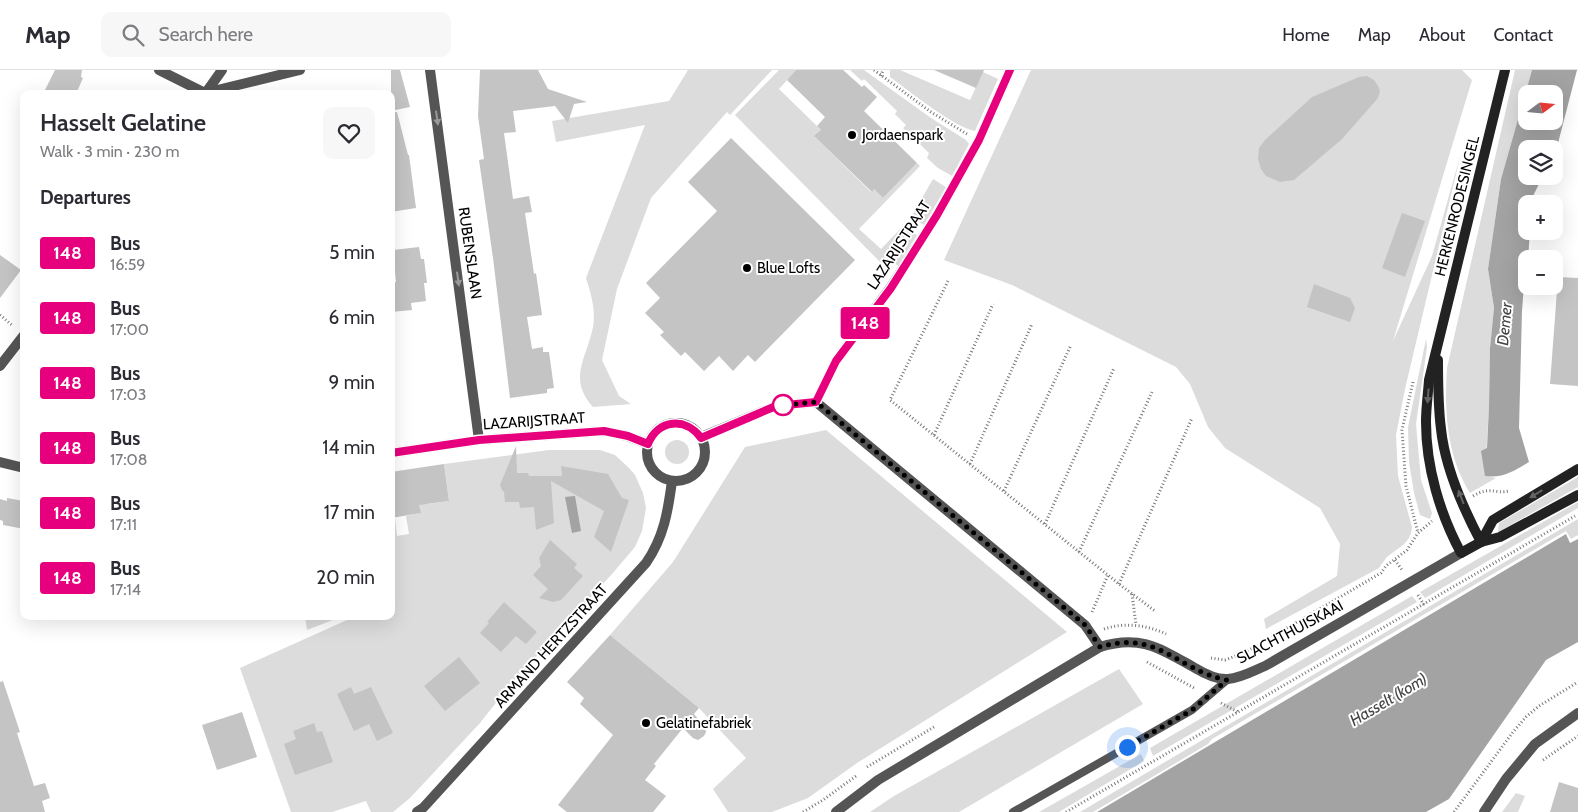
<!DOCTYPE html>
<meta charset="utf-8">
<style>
body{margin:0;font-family:Cabin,sans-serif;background:#f7f7f7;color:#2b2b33;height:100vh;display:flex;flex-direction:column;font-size:19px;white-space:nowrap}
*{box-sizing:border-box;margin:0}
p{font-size:16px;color:#7c7c81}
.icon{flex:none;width:28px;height:28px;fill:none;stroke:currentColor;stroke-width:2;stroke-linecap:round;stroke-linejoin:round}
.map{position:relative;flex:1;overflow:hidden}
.details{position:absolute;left:20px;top:20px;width:375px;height:530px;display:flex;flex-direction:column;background:#fff;border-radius:10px;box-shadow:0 5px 20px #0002}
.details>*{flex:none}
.badge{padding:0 10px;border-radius:4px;font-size:18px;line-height:32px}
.needle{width:32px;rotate:74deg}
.buttons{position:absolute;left:1518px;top:15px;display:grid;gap:10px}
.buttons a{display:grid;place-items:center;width:45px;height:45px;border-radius:10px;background:#fff;box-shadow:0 5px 20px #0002;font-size:25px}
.you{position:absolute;width:25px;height:25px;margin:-12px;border:4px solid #fff;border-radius:50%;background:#1a73e8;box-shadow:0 0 0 8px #1a73e833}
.map>.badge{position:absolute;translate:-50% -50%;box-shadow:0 0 0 2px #fff}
h2{padding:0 20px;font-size:19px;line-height:45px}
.round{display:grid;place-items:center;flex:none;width:52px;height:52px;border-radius:10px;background:#f7f7f7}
.summary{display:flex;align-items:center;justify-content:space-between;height:85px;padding:0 20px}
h1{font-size:24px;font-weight:600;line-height:38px}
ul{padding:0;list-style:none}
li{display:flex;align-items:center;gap:15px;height:65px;padding:0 20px}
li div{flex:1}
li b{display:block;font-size:19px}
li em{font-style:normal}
li .badge{min-width:55px;font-weight:700;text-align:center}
header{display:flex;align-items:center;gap:30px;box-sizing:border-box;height:70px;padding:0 25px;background:#fff;border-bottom:1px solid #e1e1e2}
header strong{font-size:24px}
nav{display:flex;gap:28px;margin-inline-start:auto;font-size:18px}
.search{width:350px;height:45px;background:#f7f7f7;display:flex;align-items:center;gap:12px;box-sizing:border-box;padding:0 18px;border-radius:10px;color:#7c7c81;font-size:19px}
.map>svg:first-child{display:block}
</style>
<header>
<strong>Map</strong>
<div class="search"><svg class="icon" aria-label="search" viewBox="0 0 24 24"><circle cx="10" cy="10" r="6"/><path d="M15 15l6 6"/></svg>Search here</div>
<nav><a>Home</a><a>Map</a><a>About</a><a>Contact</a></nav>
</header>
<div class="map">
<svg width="1578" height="742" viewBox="0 0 1578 742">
<rect width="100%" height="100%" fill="#fff"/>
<g fill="#dcdcdc">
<path d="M688 0H772L730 45 727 42 651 128 617 219 602 290 619 326 631 334 593 337C567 308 587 288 593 257 596 240 591 224 586 208L645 55 556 72 552 51 669 31Z"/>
<polygon points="779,0 796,0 779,19 821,60 815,67 871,122 874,119 883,128 917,93 920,96 859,159 881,179 903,156 917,165 898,196 889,189 884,194 882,194 735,45"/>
<polygon points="850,0 864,0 931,48 966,70 969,74 952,106 938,98 927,88 929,83 903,58 906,55 895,44 897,41 864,9 862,11"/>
<path d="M890 0H900L970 30 983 2 998 9 975 61C955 58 908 20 890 7Z"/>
<path d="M1031 0H1462L1472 10 1393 271 1432 186 1461 83 1405 319 1396 365 1398 406 1412 457C1411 474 1397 478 1386 488 1384 491 1381 495 1379 498L1266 559 1264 549 1337 506 1340 474 1320 438 1225 378 1208 357 1190 314 1176 297 1012 215 944 190Z"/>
<path d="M1515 0H1532L1501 109 1488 199 1494 238 1490 278 1489 336 1485 406 1496 408 1470 423C1447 387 1444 341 1447 298Z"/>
<polygon points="933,109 946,117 924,155 911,147"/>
<polygon points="1426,269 1427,277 1416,354 1421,410 1432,443 1430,449 1420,445 1414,423 1409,392 1408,357"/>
<polygon points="826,360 1067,562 857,693 808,728 772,742 728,742 713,719 746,688 699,638 610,565 673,492 745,377"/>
<circle cx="677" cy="382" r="12"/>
<polygon points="549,380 600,380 615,385 629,398 635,405 643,423 646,438 642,461 635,477 612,504 510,615 480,653 410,728 393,742 371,742 366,731 332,742 291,742 240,598 356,546 391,546 391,449 395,448 397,466 409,464 406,446 420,443 418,428 428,434 449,431 444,394"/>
<polygon points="1578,407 1578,417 1498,462 1499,453"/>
<polygon points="1578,432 1578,438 1425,528 1420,522"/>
<polygon points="1578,449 1578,465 1571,469 1566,461 1212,669 1208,674 1093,742 1080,742"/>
<polygon points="1412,526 1417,532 1153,686 1150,678"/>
<polygon points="305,546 343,546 307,560"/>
<polygon points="1119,599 1143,634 959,742 870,742 894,726"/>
<polygon points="1141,684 1144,691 1059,742 1039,742"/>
<polygon points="1516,723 1525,726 1518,742 1502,742"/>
</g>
<g fill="#a3a3a3" fill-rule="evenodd">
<path d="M1532 0H1577L1557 77 1554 83V79H1526V106H1543L1534 124 1533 134H1526V161H1530L1528 189H1526L1522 241 1519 358 1529 392C1515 400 1503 409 1485 406L1481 381 1487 378 1489 336 1490 278 1494 238 1488 199 1501 109ZM1526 24H1554V51H1526Z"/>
<polygon points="575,426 581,461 572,463 565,427"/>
<polygon points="1566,464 1570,473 1578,469 1578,572 1546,590 1449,729 1426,742 1097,742"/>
</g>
<g fill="#c4c4c4">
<polygon points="55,0 82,0 81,7 83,8 76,24 43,24"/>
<polygon points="391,0 400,0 410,37 391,41"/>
<polygon points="480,0 538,0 548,19 587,32 574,34 568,53 555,36 513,41 516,62 504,63 513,129 529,126 532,142 525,143 534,204 536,203 542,245 527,247 532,279 543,277 543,282 549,282 554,318 547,319 547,323 510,328 493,188 479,90 484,89 478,46"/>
<polygon points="796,0 843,0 862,17 864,15 877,27 864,41 917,93 883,128 874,119 872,122 814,66 821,60 817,56 825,47 787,10"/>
<polygon points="934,0 984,0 976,18"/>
<polygon points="1367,6 1374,10 1378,16 1380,21 1378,28 1342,69 1294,110 1280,112 1266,106 1261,99 1258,89 1259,78 1265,70 1312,27 1359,7"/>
<polygon points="397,42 408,85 409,85 416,138 391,142 391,43"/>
<polygon points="731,68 855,190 755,292 748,285 733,301 719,286 704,301 685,282 681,286 660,265 664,262 645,243 660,228 646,213 717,141 688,112"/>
<polygon points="1402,143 1425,151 1405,207 1382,198"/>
<polygon points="419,177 421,189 424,189 427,213 424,213 426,231 411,233 412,240 391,242 391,213 396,212 393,180"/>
<polygon points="0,185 21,200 0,228"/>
<polygon points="1558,207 1578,208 1578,316 1550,314"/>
<polygon points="1314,214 1350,228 1355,238 1350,252 1307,237"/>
<polygon points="516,376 517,403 528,403 529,406 562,406 561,396 608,404 622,428 629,430 611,482 594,467 604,441 551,411 554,453 536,460 534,437 520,438 519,432 505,432 504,422 502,420 500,415"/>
<polygon points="444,394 449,431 419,435 421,443 391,448 391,402"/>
<polygon points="7,428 24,431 24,459 3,455 3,451 0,450 0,429 7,431"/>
<polygon points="550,470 577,494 574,498 583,506 561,530 553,532 539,528 548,519 533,505 541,496 539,488"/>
<polygon points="504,532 537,562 526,574 516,566 501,582 480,563 489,553 487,552"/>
<polygon points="610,565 699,638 694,644 705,657 706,662 704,666 698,670 693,668 683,658 654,694 656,696 645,710 666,726 653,742 567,742 558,735 613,665 580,634 584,628 567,612"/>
<polygon points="459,587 480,613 445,641 424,616"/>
<polygon points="3,611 20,662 17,663 34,716 45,713 50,728 42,731 45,742 0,742 0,612"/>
<polygon points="351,617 354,624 371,617 393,663 377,671 369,654 354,661 337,624"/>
<polygon points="242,642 257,687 217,700 202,655"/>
<polygon points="314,653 317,662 322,661 333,692 295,705 284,674 296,669 293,661"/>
<polygon points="1559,712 1578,718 1578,742 1550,742"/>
</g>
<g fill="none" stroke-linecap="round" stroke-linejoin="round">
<g stroke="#777" stroke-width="3" stroke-dasharray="1 2.5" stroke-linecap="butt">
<polyline points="874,0 931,42 967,64"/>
<polyline points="881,6 883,0"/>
<polyline points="948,211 890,330 1119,514 1155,541"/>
<polyline points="0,245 13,256"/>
<polyline points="1413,312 1402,360 1406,416 1418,463"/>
<polyline points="934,365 993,234"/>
<polyline points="970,394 1032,254"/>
<polyline points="1004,421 1071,275"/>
<path d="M1473 426C1490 416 1493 424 1510 421"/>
<polyline points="1045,454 1114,298"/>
<polyline points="1079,482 1152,322"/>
<polyline points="1395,490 1402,500"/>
<polyline points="1119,514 1192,348"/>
<polyline points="1132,524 1136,555"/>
<polyline points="1418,525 1424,535"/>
<polyline points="1092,542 1108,505"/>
<path d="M1104 559C1125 552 1147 555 1166 564"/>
<polyline points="1211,588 1225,590 1246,582 1381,503 1386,496 1407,480 1418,463 1432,451"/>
<polyline points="1147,592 1196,619"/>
<polyline points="1221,633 1238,642"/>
<polyline points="1543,690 1578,666"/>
<polyline points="867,697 934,657"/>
<polyline points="803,742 823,730 856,706"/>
<polyline points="1066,742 1575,446"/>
<polyline points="1454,742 1513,662 1526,647 1539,636 1578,612"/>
</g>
<polyline stroke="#555" stroke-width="8" points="1013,742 1192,640 1227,610"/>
<g stroke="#555" stroke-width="10">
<polyline points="159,0 205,23 300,0"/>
<polyline points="430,0 479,370"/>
<polyline points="205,24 222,0"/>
<polyline points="0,296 24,265"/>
<polyline points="816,332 836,291 891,217 937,145 979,70 1010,0"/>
<polyline points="816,332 1085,555 1100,577"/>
<circle cx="676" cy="382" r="29"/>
<polyline points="701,367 776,336 816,332"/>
<polyline points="391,383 479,370 604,361 627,366 648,374"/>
<polyline points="0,392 24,398"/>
<path d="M417 742 423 738 646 493C664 467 668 441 672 411"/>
<path d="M836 742 878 710 1100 577C1141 564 1161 579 1195 598 1205 604 1217 610 1228 609 1241 608 1253 601 1265 596L1461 483"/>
<polyline points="1484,742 1506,709 1535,674 1578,643"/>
</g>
<g stroke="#222" stroke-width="10">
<path d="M1505 0 1429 310C1428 324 1426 338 1426 352 1426 397 1440 444 1461 483L1481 472 1500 467 1578 425"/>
<path d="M1438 290C1438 313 1438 336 1441 359 1445 398 1463 438 1481 472"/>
<polyline points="1481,472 1493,450 1578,399"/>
</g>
</g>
<defs><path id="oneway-solid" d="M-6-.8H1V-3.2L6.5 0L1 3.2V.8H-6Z" transform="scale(1.25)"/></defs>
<g fill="#999">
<use href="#oneway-solid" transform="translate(437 48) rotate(82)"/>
<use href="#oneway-solid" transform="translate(458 209) rotate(82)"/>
</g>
<g fill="#646464">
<use href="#oneway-solid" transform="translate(1428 326) rotate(94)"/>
<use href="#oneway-solid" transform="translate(1536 424) rotate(149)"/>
<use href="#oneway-solid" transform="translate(1461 427) rotate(-111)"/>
</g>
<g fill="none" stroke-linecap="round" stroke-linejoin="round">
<defs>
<path id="line" d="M391 383 479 370 604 361 628 366 648 374C658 349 686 347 701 368L776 336 816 332 836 291 891 218 937 145 979 70 1010 0"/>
</defs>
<use href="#line" stroke="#fff" stroke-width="11"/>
<use href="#line" stroke="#e6007e" stroke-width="8"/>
<path stroke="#000" stroke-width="5" stroke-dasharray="0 9" d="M783 335 776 336 816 332 1085 555 1100 577C1158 559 1176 600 1227 610L1192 640 1127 677"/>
</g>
<g fill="#000" stroke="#fff" stroke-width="2">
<circle cx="852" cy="65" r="5"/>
<circle cx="747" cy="198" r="5"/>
<circle cx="646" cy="653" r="5"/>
</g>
<circle fill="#fff" stroke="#e6007e" stroke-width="2.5" cx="783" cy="335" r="10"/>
<g text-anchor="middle" stroke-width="4" stroke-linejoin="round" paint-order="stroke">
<g font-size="15" fill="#000" stroke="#fff" text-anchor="start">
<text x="862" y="70">Jordaenspark</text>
<text x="757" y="203">Blue Lofts</text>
<text x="656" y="658">Gelatinefabriek</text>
</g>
<g font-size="15" fill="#000" stroke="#fff">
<text transform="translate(1457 136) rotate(-76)" y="5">HERKENRODESINGEL</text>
<text transform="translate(899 175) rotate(-57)" y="5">LAZARIJSTRAAT</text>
<text transform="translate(470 183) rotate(82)" y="5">RUBENSLAAN</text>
<text transform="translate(534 351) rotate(-4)" y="5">LAZARIJSTRAAT</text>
<text transform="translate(1290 562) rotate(-28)" y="5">SLACHTHUISKAAI</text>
<text transform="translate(551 576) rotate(-48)" y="5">ARMAND HERTZSTRAAT</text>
</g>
<g font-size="16" font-style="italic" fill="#444" stroke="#fff">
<text transform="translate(1504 254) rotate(-85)" y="6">Demer</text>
<text transform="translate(1388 629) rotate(-31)" y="6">Hasselt (kom)</text>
</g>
</g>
</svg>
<div class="buttons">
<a><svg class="needle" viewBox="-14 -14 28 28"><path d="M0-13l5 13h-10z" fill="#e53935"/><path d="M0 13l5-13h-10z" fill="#7c7c81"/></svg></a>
<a><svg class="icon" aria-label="layers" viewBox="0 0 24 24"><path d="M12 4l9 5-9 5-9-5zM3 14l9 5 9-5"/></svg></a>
<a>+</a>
<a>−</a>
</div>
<div class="you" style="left:1127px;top:677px"></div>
<b class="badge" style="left:865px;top:253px;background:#e6007e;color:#fff">148</b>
<section class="details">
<div class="summary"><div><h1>Hasselt Gelatine</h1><p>Walk · 3 min · 230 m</p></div><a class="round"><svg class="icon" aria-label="heart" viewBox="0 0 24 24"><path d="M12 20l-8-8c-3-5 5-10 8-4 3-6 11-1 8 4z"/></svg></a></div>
<h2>Departures</h2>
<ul>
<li><span class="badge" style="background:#e6007e;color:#fff">148</span><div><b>Bus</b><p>16:59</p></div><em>5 min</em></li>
<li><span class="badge" style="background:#e6007e;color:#fff">148</span><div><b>Bus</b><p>17:00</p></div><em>6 min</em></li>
<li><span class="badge" style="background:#e6007e;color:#fff">148</span><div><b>Bus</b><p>17:03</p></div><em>9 min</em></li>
<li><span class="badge" style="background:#e6007e;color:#fff">148</span><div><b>Bus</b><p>17:08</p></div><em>14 min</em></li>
<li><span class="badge" style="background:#e6007e;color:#fff">148</span><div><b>Bus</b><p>17:11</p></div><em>17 min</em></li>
<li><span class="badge" style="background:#e6007e;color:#fff">148</span><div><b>Bus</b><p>17:14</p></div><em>20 min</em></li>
</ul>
</section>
</div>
